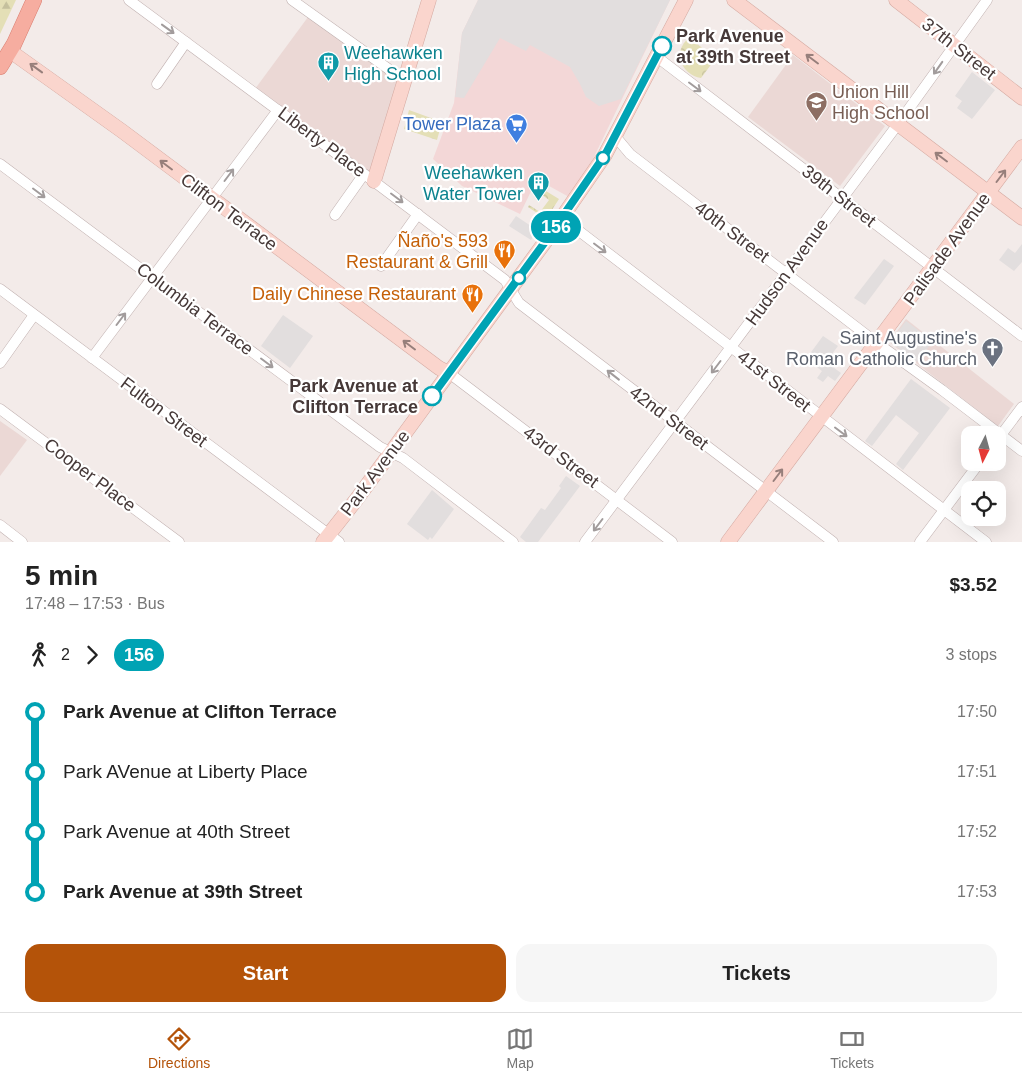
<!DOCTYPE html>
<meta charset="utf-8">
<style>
body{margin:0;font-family:Arial,sans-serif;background:#f6f6f6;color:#222;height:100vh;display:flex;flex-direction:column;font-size:19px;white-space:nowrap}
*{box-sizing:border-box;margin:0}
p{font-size:16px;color:#767676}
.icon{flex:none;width:28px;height:28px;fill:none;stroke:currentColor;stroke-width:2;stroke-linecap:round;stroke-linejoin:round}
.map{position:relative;height:542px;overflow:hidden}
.side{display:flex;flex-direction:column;background:#fff;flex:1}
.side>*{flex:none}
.badge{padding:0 10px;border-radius:16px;font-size:18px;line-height:32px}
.needle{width:32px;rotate:186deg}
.fabs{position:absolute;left:961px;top:426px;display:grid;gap:10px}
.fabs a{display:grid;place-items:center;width:45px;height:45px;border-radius:10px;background:#fff;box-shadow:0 5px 20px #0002;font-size:25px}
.map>.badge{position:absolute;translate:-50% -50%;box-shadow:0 0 0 2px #fff}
.legs{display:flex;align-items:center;gap:8px;height:55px;padding:0 25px;font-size:16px}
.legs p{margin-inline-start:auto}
.overview{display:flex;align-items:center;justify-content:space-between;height:85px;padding:0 25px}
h1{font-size:28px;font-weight:700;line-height:38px}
.action{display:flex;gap:10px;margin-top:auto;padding:10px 25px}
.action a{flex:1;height:58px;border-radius:15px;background:#b45309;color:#fff;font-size:20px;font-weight:700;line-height:58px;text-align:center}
.action a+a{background:#f6f6f6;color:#222}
ul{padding:0 25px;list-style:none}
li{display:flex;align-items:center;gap:18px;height:60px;font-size:19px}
li i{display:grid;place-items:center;width:8px;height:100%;margin:0 6px;background:currentColor}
li i::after{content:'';width:12px;height:12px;margin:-6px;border:4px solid;border-radius:50%;background:#fff}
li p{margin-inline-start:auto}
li:first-child i{background:linear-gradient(#0000 50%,currentColor 0)}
li:last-child i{background:linear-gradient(currentColor 50%,#0000 0)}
.tab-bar{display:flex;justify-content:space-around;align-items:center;height:70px;border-top:1px solid #e0e0e0;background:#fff;font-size:14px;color:#767676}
.tab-bar a{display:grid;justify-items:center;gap:2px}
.tab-bar .active{color:#b45309}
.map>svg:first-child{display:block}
</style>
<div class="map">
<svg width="1022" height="542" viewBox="0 0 1022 542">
<defs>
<pattern id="forest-firs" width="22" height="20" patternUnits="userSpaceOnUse" patternTransform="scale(1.25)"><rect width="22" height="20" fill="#e4dfb6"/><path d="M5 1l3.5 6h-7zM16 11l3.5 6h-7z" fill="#c5c09d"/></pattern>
<pattern id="park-crowns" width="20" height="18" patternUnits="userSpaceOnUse" patternTransform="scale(1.25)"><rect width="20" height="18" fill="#e4dfb6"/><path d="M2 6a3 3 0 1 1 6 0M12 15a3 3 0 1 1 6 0" fill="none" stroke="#c5c09d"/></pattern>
</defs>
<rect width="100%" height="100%" fill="#f3ebe9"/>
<polygon fill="#f3d7d7" points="478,0 670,0 591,163 569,197 540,181 536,181 520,214 462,186 433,159 454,103 462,33"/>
<g fill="#ebd8d5">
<polygon points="311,13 401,78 370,174 255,89"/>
<polygon points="793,55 885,126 840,186 748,117"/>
<polygon points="906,319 1014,404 998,426 889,342"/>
<polygon points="0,421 27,440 0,476"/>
</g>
<polygon fill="url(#forest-firs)" points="0,0 16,0 0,34"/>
<g fill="url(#park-crowns)">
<path d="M689 38 716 58 701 78C681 75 672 51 689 38Z"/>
<polygon points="409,110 442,122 437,140 404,129"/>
<polygon points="541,188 559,199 546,219 528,207 529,205 540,212 549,200 538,192"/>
</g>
<g fill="#e2dede">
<polygon points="478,0 670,0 621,99 599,106 586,97 580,84 570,67 530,45 526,51 500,38 464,98 455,97 462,33"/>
<polygon points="972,72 995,90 972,119 957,108 962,101 955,96"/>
<polygon points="516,216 537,230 531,240 509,226"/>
<polygon points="1022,244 1022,262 1014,271 999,260 1008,248 1015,253"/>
<polygon points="884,259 894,266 865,305 854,298"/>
<polygon points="283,315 313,336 290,368 261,346"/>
<polygon points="906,321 933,341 917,362 890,342"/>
<polygon points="823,336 838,346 826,362 841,373 835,381 828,376 823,382 817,378 822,371 806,359"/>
<polygon points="911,379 950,408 903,470 896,464 919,433 896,415 872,446 865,441"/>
<polygon points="566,476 580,486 538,542 526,542 520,537 541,508 545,510 561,488 559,486"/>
<polygon points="432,490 454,509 432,539 430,537 428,540 407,524"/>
</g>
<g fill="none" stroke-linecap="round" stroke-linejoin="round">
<defs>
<g id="street">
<polyline points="129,0 364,174 505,280 519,303 833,542"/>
<polyline points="292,0 404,80"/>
<polyline points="657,57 1022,336"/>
<polyline points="157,84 186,42"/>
<polyline points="615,136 630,154 877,343 942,390 1022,451"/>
<polyline points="0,164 380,447 403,458 513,542"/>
<polyline points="335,215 364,174"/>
<polyline points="562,218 986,542"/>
<polyline points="381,266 418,214"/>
<polyline points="0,289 339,542"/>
<polyline points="92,358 278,110"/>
<polyline points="0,363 34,315"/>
<polyline points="449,373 672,542"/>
<polyline points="0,409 179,542"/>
<polyline points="998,439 1022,407"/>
<polyline points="0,525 22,542"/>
<polyline points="585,542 898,124 987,0"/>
<polyline points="920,542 980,462"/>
</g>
<g id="secondary">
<polyline points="734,0 1022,218"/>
<polyline points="896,0 1022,98"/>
<polyline points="10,51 122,131 439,368 449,373"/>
<polyline points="374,181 429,0"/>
<polyline points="323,542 356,500 545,242 605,155 686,0"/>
<polyline points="728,542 1022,147"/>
</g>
<polyline id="primary" points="0,67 14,44 34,0"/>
</defs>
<use href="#street" stroke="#c1b1b0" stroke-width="11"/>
<use href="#secondary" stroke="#d5aaa2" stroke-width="15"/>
<use href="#primary" stroke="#da7f71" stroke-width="16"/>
<use href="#street" stroke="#fff" stroke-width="10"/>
<use href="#secondary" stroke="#fad5cd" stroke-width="14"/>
<use href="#primary" stroke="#f6ada0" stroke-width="15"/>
</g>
<defs><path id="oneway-shaft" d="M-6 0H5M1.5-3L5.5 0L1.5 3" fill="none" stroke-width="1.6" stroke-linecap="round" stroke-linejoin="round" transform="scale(1.25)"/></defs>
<g stroke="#a29c9c">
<use href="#oneway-shaft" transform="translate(168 29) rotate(36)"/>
<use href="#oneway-shaft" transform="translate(938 68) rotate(125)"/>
<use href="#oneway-shaft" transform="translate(695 87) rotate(37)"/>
<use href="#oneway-shaft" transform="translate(229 175) rotate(-53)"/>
<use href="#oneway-shaft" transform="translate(39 193) rotate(37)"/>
<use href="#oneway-shaft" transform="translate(397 198) rotate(37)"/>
<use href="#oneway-shaft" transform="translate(600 248) rotate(37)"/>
<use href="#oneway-shaft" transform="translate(121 319) rotate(-53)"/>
<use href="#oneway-shaft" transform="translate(267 363) rotate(37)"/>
<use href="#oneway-shaft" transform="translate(716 367) rotate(127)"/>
<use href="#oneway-shaft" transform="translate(613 375) rotate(-142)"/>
<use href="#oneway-shaft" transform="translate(841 432) rotate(37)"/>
<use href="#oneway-shaft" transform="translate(598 525) rotate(127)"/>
</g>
<g stroke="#977f7b">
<use href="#oneway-shaft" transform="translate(812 59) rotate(-143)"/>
<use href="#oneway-shaft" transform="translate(36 68) rotate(-144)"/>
<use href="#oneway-shaft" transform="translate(941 157) rotate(-143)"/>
<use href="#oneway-shaft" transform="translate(166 165) rotate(-143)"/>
<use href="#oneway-shaft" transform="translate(1001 176) rotate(-53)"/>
<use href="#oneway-shaft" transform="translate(409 345) rotate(-143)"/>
<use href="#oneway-shaft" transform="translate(778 475) rotate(-53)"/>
</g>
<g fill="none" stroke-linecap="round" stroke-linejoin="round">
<defs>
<polyline id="line-1" points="432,396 545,242 605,155 662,46"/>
</defs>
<use href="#line-1" stroke="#fff" stroke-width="11"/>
<use href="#line-1" stroke="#00a3b4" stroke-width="8"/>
</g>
<defs>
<symbol id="building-pin" viewBox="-11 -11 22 30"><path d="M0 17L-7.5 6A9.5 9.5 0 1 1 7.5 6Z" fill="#0f9aa8" stroke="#fff"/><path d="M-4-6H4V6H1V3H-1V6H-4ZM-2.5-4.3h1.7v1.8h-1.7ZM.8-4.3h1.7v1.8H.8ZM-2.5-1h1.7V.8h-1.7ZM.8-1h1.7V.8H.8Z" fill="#fff"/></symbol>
<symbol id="school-pin" viewBox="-11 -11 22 30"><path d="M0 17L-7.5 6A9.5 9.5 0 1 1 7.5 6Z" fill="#8d6e63" stroke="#fff"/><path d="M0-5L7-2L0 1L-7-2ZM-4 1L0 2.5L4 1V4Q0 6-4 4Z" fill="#fff"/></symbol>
<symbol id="supermarket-pin" viewBox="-11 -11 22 30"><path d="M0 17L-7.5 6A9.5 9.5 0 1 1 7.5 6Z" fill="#3f7fe0" stroke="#fff"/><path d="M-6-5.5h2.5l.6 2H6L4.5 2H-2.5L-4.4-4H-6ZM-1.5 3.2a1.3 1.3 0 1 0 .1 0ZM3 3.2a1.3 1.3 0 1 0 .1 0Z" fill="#fff"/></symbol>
<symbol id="restaurant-pin" viewBox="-11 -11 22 30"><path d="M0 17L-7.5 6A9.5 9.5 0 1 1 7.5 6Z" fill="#e8710a" stroke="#fff"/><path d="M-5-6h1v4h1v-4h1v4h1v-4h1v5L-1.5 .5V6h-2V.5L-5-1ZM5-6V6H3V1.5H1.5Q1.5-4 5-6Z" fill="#fff"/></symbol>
<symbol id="church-pin" viewBox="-11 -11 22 30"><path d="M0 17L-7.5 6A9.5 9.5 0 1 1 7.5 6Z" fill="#6b7280" stroke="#fff"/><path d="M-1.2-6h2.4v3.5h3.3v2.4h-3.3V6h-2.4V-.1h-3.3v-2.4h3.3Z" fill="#fff"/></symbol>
</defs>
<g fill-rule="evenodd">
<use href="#building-pin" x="316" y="50" width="25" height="34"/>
<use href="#school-pin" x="804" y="90" width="25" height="34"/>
<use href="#supermarket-pin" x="504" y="112" width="25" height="34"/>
<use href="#building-pin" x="526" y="170" width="25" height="34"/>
<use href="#restaurant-pin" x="492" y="238" width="25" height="34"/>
<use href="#restaurant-pin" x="460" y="282" width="25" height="34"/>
<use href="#church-pin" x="980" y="336" width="25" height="34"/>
</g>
<g fill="#fff" stroke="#00a3b4" stroke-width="2.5">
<circle cx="662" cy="46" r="9"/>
<circle cx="603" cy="158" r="6"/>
<circle cx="519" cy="278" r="6"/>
<circle cx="432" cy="396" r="9"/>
</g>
<g text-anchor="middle" stroke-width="4.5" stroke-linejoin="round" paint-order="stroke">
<g font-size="18" font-weight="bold" fill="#463938" stroke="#fff" text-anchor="start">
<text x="676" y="42">Park Avenue<tspan x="676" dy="21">at 39th Street</tspan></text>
<text x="418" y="392" text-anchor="end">Park Avenue at<tspan x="418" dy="21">Clifton Terrace</tspan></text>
</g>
<g font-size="18" fill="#463938" stroke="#fff">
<text transform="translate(959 49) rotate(38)" y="6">37th Street</text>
<text transform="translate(322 142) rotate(37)" y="6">Liberty Place</text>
<text transform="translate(839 196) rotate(38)" y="6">39th Street</text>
<text transform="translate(229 212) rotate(37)" y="6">Clifton Terrace</text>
<text transform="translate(732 232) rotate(37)" y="6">40th Street</text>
<text transform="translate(947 249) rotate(-54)" y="6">Palisade Avenue</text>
<text transform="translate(787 272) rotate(-54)" y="6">Hudson Avenue</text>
<text transform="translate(195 309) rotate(37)" y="6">Columbia Terrace</text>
<text transform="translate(774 381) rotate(38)" y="6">41st Street</text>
<text transform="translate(164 412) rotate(37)" y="6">Fulton Street</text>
<text transform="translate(669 418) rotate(37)" y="6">42nd Street</text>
<text transform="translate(561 457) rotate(37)" y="6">43rd Street</text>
<text transform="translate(375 473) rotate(-53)" y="6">Park Avenue</text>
<text transform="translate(90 475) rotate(37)" y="6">Cooper Place</text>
</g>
<g font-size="18" fill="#0d838f" stroke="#fff" text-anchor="start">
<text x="344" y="59">Weehawken<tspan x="344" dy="21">High School</tspan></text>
<text x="523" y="179" text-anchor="end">Weehawken<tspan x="523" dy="21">Water Tower</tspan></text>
</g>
<g font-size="18" fill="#785e54" stroke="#fff" text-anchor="start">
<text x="832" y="98">Union Hill<tspan x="832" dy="21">High School</tspan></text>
</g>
<g font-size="18" fill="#366cbe" stroke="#fff" text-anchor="end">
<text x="501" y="130">Tower Plaza</text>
</g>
<g font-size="18" fill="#c56008" stroke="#fff" text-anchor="end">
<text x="488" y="247">Ñaño's 593<tspan x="488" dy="21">Restaurant &amp; Grill</tspan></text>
<text x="456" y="300">Daily Chinese Restaurant</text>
</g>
<g font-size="18" fill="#5b616d" stroke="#fff" text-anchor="end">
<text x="977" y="344">Saint Augustine's<tspan x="977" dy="21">Roman Catholic Church</tspan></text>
</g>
</g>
</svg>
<div class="fabs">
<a><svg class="needle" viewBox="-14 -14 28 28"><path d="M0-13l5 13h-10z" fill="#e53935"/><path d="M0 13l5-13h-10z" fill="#767676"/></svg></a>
<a><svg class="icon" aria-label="locate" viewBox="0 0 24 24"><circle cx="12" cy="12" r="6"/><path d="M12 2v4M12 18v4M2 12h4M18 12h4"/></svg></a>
</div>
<b class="badge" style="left:556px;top:227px;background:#00a3b4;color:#fff">156</b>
</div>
<section class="side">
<div class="overview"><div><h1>5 min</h1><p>17:48 – 17:53 · Bus</p></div><b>$3.52</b></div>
<div class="legs"><svg class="icon" aria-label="walk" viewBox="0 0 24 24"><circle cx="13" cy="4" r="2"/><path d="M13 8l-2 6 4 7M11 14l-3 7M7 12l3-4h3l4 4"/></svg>2<svg class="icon" aria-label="forward" viewBox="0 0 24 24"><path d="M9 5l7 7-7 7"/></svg><b class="badge" style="background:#00a3b4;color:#fff">156</b><p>3 stops</p></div>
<ul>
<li><i style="color:#00a3b4"></i><b>Park Avenue at Clifton Terrace</b><p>17:50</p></li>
<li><i style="color:#00a3b4"></i><span>Park AVenue at Liberty Place</span><p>17:51</p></li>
<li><i style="color:#00a3b4"></i><span>Park Avenue at 40th Street</span><p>17:52</p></li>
<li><i style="color:#00a3b4"></i><b>Park Avenue at 39th Street</b><p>17:53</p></li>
</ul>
<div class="action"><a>Start</a><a>Tickets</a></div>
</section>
<nav class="tab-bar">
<a class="active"><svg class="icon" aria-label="directions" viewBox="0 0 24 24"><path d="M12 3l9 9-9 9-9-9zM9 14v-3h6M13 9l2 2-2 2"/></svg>Directions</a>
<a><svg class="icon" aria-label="map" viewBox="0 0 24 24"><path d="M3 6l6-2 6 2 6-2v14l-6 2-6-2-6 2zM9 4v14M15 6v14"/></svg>Map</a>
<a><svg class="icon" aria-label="tickets" viewBox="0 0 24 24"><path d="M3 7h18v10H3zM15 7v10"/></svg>Tickets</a>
</nav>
